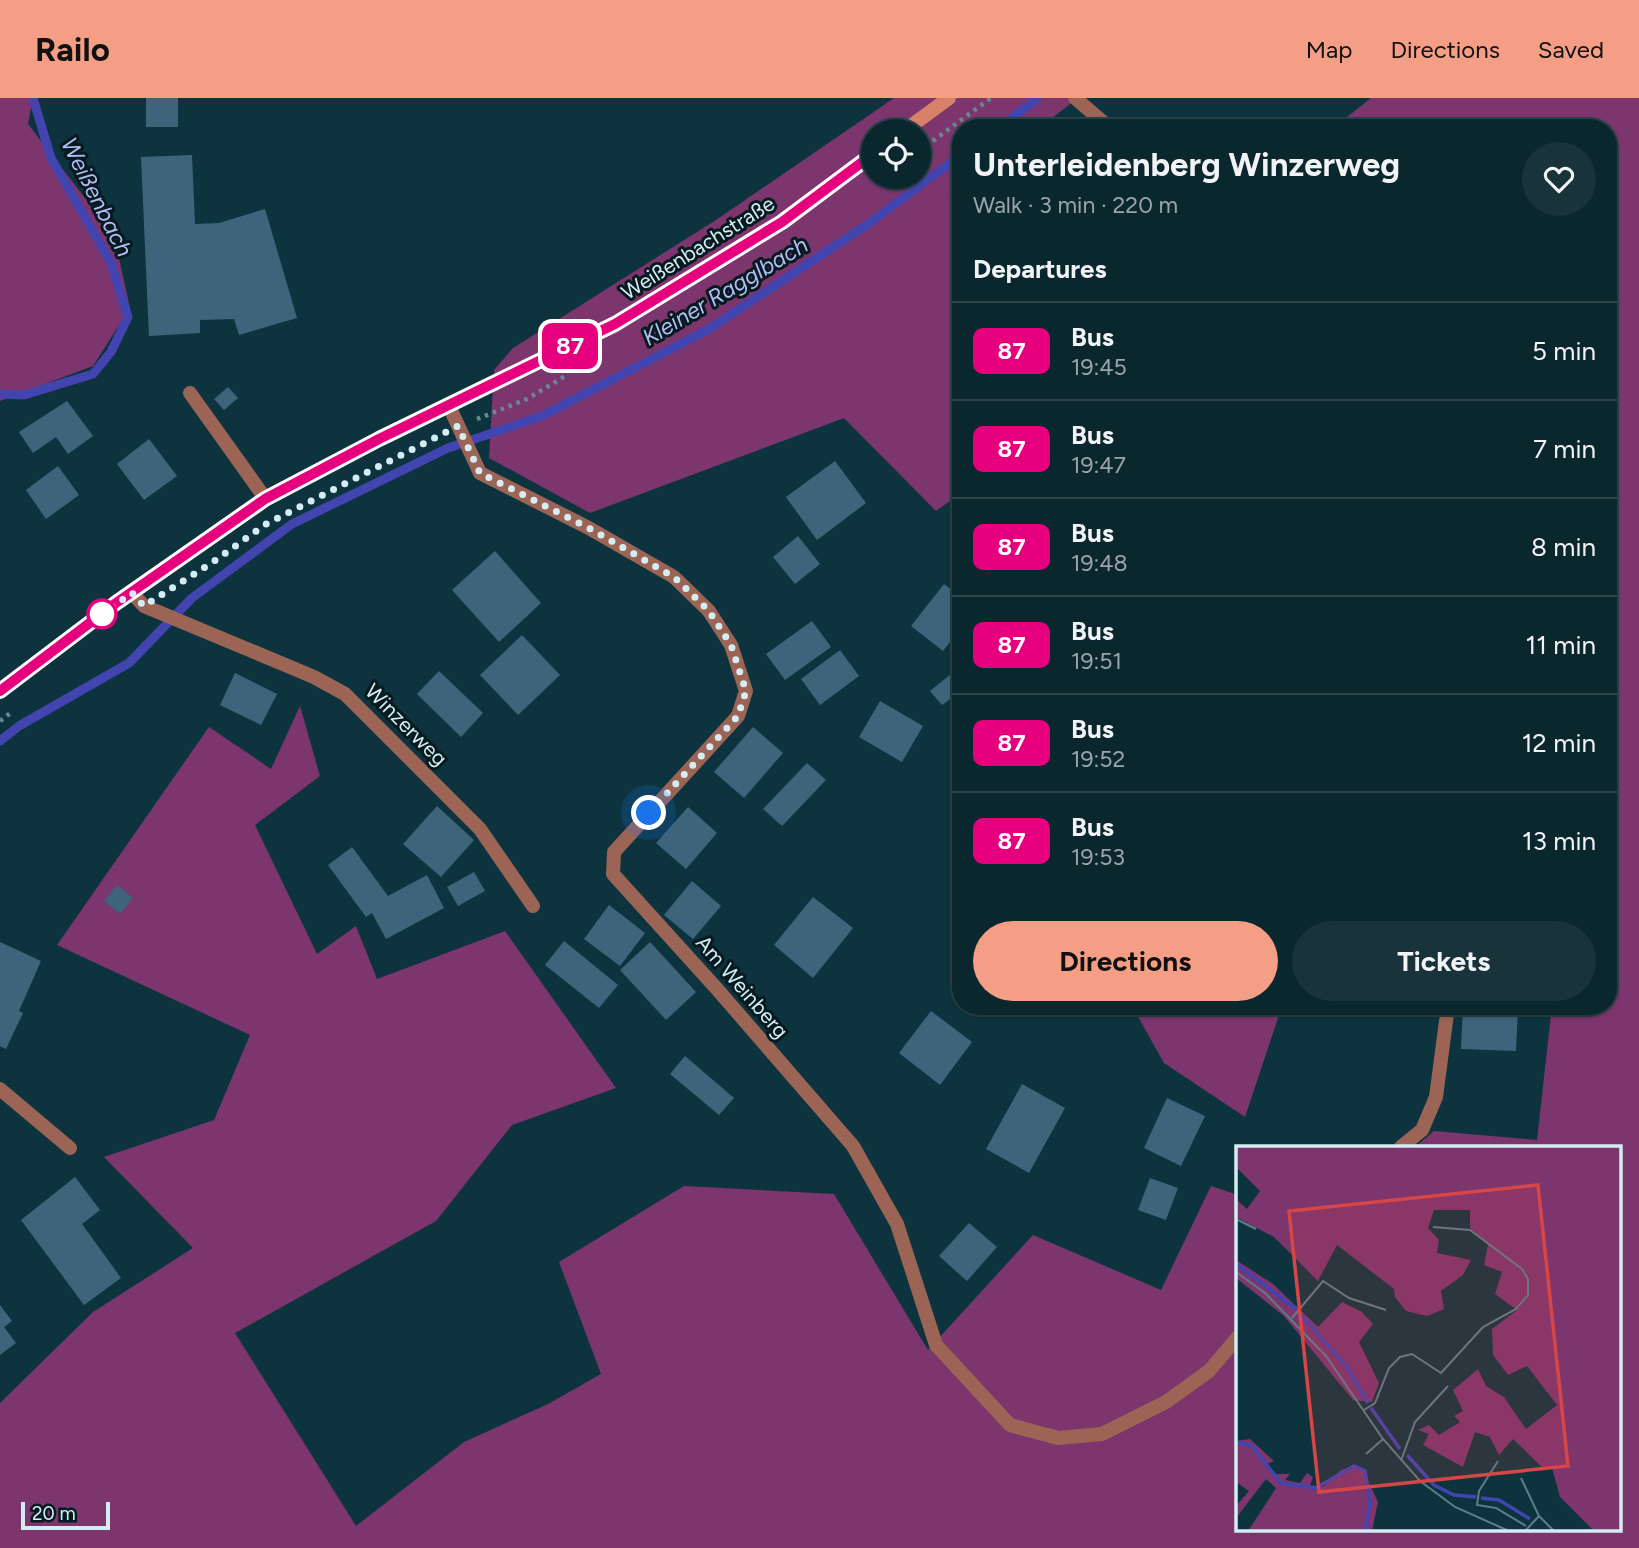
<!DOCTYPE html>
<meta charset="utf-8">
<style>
body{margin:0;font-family:Figtree,sans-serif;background:#18333a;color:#f1f3f6;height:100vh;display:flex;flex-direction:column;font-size:26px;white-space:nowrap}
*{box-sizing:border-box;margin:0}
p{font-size:23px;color:#99a5aa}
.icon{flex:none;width:38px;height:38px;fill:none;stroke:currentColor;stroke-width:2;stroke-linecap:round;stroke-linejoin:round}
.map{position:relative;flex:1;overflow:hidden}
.details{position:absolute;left:952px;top:21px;width:665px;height:896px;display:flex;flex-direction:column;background:#0a272e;border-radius:28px;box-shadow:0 2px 5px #0004,0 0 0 2px #2a444a}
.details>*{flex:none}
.badge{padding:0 14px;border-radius:10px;font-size:24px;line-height:46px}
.tools{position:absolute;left:861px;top:21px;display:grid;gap:14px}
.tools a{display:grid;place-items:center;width:70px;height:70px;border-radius:50%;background:#0a272e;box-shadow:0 2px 5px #0004,0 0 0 2px #2a444a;font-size:35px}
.scale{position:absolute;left:21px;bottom:18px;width:89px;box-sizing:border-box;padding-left:7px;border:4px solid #d4edf4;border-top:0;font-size:19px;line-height:24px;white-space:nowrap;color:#d4edf4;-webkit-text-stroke:5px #061a1f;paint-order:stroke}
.you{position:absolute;width:35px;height:35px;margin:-18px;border:5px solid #fff;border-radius:50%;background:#1a73e8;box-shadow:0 0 0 10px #1a73e833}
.map>.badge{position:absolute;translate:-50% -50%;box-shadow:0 0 0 4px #fff}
h2{padding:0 21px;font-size:26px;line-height:63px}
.round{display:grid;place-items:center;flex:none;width:74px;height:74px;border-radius:37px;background:#18333a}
.overview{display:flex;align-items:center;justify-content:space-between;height:119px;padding:0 21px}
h1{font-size:33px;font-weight:700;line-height:52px}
.cta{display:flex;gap:14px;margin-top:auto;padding:14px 21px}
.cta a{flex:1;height:80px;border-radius:42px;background:#f49e86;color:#111;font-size:28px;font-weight:700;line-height:80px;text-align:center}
.cta a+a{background:#18333a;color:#f1f3f6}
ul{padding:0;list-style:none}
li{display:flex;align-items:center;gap:21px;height:98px;padding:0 21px;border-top:2px solid #2a444a}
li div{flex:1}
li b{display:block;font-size:26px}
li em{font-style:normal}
li .badge{min-width:77px;font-weight:700;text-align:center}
header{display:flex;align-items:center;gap:42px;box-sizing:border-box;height:98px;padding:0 35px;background:#f49e86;color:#111}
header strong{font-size:33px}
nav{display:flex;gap:38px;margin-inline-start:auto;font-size:24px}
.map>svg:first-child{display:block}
</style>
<header>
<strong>Railo</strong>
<nav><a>Map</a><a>Directions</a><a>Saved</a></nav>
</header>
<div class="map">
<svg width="1639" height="1450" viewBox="0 0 1639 1450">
<rect width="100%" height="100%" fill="#0d343e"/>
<g fill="#7d356e" fill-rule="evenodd">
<polygon points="0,0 33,0 28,26 114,138 130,210 93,268 0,303"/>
<path d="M894 0H1078L1039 30H961V89L949 98 961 111V395L936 413 844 320 590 415 489 360 494 272 513 250 716 122ZM873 33H919V79H873Z"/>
<polygon points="1371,0 1639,0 1639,1450 0,1450 0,1305 93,1214 193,1150 104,1059 214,1022 250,937 57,847 209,629 271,671 300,608 320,678 255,727 317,856 356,828 377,881 505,833 616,990 512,1027 436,1123 235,1235 356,1428 464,1344 548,1306 601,1276 559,1164 684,1088 834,1096 928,1252 1033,1137 1161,1192 1211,1088 1238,1097 1238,1431 1620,1431 1620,1049 1415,1049 1434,1033 1537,1042 1552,908 1608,908 1608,30 1333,30"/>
<polygon points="1132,908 1282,908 1245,1019 1164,965"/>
</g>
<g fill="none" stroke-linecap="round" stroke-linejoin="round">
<g stroke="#4244af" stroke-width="9">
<polyline points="998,30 1038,0"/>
<polyline points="0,296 24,297 93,276 111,254 128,219 111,165 51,60 33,0"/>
<polyline points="0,643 19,628 129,565 192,500 292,426 448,350 542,318 709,231 868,126 961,57"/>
</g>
</g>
<g fill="#3e647b">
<rect x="146" y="0" width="32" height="29"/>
<polygon points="192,57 195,126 219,125 265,111 297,220 239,237 234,221 200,222 200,235 149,238 141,59"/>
<polygon points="228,289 238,300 224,312 214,301"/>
<polygon points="67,303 93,338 68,356 56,339 33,355 19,334"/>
<polygon points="149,341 177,378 144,402 117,366"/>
<polygon points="835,363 866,405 817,442 786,399"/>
<polygon points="58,368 79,397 46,421 26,392"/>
<polygon points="798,438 820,466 795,486 773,459"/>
<polygon points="495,453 541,505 499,544 452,492"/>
<polygon points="944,486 961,499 961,530 943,553 911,528"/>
<polygon points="812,523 831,549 785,582 766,556"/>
<polygon points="522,537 560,577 518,617 480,577"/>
<polygon points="840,552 859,578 820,607 801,581"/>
<polygon points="961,568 961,593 942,607 930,593"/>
<polygon points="439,573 483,615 461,639 417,596"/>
<polygon points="235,575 277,596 261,627 220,607"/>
<polygon points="880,603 923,628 902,664 859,639"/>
<polygon points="753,629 783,655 744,700 714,674"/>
<polygon points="807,665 826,682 782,728 763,711"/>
<polygon points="437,708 474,742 441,779 403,746"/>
<polygon points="688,709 717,735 686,771 656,745"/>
<polygon points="352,749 388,798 427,777 444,810 386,841 372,815 366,819 328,767"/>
<polygon points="474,774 485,793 458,808 447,789"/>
<polygon points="692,783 721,808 693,841 664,817"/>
<polygon points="117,787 133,800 120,816 104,803"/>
<polygon points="813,799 853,830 813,880 774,847"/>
<polygon points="609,807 645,835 620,868 584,841"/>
<polygon points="564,843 618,887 599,910 545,867"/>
<polygon points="0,844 41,863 19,913 23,915 6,951 0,948"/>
<polygon points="650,844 696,894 666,922 620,872"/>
<polygon points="1463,908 1518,908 1516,953 1461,951"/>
<polygon points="931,913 972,944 940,987 899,955"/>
<polygon points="685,958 734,1000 719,1017 670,976"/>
<polygon points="1022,986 1065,1010 1029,1075 986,1051"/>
<polygon points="1167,1000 1205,1018 1181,1068 1144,1050"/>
<polygon points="75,1079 100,1112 82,1126 121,1180 84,1207 21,1122"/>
<polygon points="1150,1080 1178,1090 1166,1122 1138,1112"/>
<polygon points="969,1125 997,1149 967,1183 939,1158"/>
<polygon points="0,1207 12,1223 4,1229 16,1245 0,1257"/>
</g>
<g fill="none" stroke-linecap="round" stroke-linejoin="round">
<g stroke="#698992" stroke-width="4.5" stroke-dasharray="3.5 5" stroke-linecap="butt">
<polyline points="919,53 991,0"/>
<polyline points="477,321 527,301 567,277"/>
<polyline points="0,623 13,613"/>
</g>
<g stroke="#9b6455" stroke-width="14">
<polyline points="1075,0 1110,30"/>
<polyline points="190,295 265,400"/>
<polyline points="449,308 480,375 587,429 674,479 709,513 731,547 746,593 738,618 614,754 613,776 717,891 853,1048 897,1126 936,1247 1010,1327 1058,1340 1102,1336 1166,1304 1209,1273 1238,1239"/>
<polyline points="132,495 144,508 314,579 345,596 480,731 533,808"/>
<polyline points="0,991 70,1050"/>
<polyline points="1401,1049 1422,1032 1436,999 1448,908"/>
</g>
<g stroke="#d88169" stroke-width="14">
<polyline points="904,33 949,0"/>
<polyline points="0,593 115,505 265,400 379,341 615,226 782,124 873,56"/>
</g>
</g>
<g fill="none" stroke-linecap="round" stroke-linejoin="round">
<defs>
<polyline id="line" points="0,593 116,505 265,401 379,341 615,226 782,124 873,56"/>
</defs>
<use href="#line" stroke="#fff" stroke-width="16"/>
<use href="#line" stroke="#e6007e" stroke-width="10"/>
<polyline stroke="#d4edf4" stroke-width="7" stroke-dasharray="0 12.6" points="102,516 132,495 144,508 213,464 266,426 458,328 480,375 587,429 674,479 709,513 731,547 746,593 738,618 649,715"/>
</g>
<circle fill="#fff" stroke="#e6007e" stroke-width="3.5" cx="102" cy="516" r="14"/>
<g text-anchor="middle" stroke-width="6" stroke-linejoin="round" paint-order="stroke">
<g font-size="21" fill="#d4edf4" stroke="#061a1f">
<text transform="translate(698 150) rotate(-32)" y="7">Weißenbachstraße</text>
<text transform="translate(406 627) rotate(45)" y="7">Winzerweg</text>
<text transform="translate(742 889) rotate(49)" y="7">Am Weinberg</text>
</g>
<g font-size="23" font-style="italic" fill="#b2bcf3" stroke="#061a1f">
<text transform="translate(97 99) rotate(63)" y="8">Weißenbach</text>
<text transform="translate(725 193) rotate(-31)" y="8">Kleiner Ragglbach</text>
</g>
</g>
<g transform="translate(1236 1048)">
<rect width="385" height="385" fill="#0d343e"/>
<path d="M0 0H385V385H358L324 351 316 322 309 324 277 293 263 309 254 291 239 286 227 321 187 299 193 288 182 284 193 279 203 289 224 276 218 270 227 265 217 244 242 223 250 240 268 251 290 283 321 259 291 220 272 229 257 209 256 183 281 164 259 148 266 126 248 119 252 98 234 82V64H198L192 82 203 94 201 107 235 114 227 129 205 145 208 163 191 170 170 165 159 151 158 143 101 99 82 135 38 91 0 71V53L11 63 24 45 0 21ZM0 114 37 138 82 181 106 156 126 166 137 178 123 196 143 237 136 256 117 254 48 170 0 132ZM14 293 38 315 31 318 38 328H54L49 334 64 337 71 327 77 331 74 339 87 341 105 324 117 320 127 325 142 356 136 385H12L40 342 30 333 0 372V360L13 345 0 336V295Z" fill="#7d356e"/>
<path fill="none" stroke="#4244af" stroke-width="3.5" d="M0 118 60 163M64 168 110 220 132 257M135 262 164 303M0 296 15 299 45 337 80 342 118 320 129 325 134 356 129 385M171 309 198 339 218 349 240 351M245 352 263 354 294 373"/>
<path fill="none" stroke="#5d7e87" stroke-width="2" d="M0 73 20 83M0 126 29 147 90 210 147 293 184 335 219 361 273 385M56 172 87 135 113 152 150 164M128 264 139 257 153 222 164 211 176 208 205 227 247 181 280 163 292 149V133L286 123 234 84 197 81M130 308 147 293M165 315 179 276 212 240M262 315 243 345 241 359 260 362 290 380M285 332 303 370 289 385M303 370 318 385"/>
<path fill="#d64647" fill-opacity="0.15" stroke="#d64647" stroke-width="3.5" d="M302 39 332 320 83 346 53 65Z"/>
<rect width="385" height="385" fill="none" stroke="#d4edf4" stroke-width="3.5"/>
</g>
</svg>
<div class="tools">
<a><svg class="icon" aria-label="locate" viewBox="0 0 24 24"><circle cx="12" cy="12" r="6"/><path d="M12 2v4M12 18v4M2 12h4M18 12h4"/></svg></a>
</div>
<div class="scale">20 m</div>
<div class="you" style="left:649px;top:715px"></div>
<b class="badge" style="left:570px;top:248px;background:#e6007e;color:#fff">87</b>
<section class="details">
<div class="overview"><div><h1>Unterleidenberg Winzerweg</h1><p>Walk · 3 min · 220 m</p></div><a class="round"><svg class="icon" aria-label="heart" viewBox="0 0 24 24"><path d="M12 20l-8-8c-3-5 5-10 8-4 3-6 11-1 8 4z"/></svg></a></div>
<h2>Departures</h2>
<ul>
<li><span class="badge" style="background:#e6007e;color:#fff">87</span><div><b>Bus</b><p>19:45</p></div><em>5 min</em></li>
<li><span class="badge" style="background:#e6007e;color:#fff">87</span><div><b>Bus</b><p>19:47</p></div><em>7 min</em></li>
<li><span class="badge" style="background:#e6007e;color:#fff">87</span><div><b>Bus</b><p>19:48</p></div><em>8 min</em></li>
<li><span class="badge" style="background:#e6007e;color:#fff">87</span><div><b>Bus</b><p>19:51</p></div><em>11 min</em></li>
<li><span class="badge" style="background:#e6007e;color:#fff">87</span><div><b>Bus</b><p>19:52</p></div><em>12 min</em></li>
<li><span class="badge" style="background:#e6007e;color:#fff">87</span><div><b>Bus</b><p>19:53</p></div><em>13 min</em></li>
</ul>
<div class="cta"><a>Directions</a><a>Tickets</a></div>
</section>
</div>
